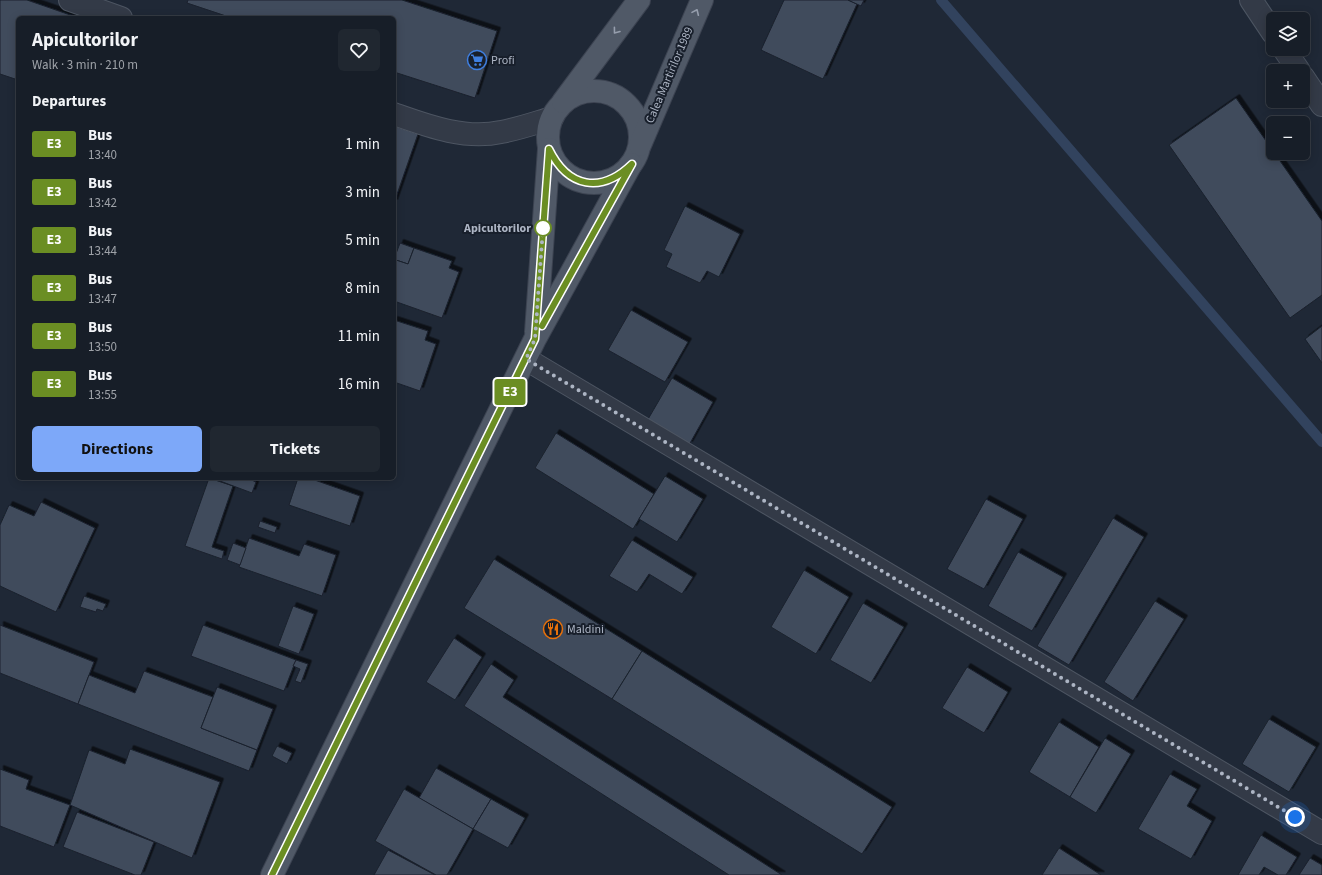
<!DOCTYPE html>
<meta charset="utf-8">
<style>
body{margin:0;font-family:"Source Sans 3",sans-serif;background:#202730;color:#f1f3f6;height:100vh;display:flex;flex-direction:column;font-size:15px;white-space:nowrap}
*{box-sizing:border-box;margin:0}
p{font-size:13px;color:#9ea2a8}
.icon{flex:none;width:22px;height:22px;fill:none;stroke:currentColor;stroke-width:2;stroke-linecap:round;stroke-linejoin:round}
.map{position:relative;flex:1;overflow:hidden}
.side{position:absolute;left:16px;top:16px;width:380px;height:464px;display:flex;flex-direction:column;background:#171e28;border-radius:6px;box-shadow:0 2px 10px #0003,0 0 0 1px #363c45}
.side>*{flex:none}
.badge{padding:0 8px;border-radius:3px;font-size:14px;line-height:26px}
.tools{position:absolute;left:1266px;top:12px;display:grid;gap:8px}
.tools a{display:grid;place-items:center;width:44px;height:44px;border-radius:6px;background:#171e28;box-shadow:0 2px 10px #0003,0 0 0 1px #363c45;font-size:20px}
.you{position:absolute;width:20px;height:20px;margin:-10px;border:3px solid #fff;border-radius:50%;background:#1a73e8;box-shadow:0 0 0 6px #1a73e833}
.map>.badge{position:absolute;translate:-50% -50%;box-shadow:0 0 0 2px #fff}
h2{padding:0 16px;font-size:15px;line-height:36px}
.round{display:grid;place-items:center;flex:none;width:42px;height:42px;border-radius:6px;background:#202730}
.overview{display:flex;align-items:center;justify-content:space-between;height:68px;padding:0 16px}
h1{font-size:19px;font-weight:700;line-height:30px}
.primary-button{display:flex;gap:8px;margin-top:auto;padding:8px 16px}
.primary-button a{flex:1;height:46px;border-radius:6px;background:#7da8f9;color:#111;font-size:16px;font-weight:700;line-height:46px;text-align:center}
.primary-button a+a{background:#202730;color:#f1f3f6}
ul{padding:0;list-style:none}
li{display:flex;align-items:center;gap:12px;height:48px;padding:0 16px}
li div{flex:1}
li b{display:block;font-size:15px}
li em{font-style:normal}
li .badge{min-width:44px;font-weight:700;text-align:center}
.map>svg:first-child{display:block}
</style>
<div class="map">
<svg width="1322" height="875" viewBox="0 0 1322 875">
<defs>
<filter id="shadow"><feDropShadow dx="3.5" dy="-3.5" stdDeviation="0" flood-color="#0009"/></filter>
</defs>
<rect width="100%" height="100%" fill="#1f2836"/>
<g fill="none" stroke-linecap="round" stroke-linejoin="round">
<polyline stroke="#32435e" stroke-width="10" points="941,0 1322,442"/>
</g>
<g fill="#404b5c" stroke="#1a212d" filter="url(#shadow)">
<polygon points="0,0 27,0 79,18 18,18 18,80 0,74"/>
<polygon points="188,0 402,0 497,31 475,98 394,72 394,18 232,18 187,3"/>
<polygon points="784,0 848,0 857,4 823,79 761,50"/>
<polygon points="848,0 864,0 861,6"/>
<polygon points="1236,98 1322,221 1322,295 1290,318 1169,145"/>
<polygon points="394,126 418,134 394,203"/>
<polygon points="685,206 740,234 719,277 707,271 700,283 666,267 672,254 664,250"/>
<polygon points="400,243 414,248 408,264 396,260 394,266 394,259"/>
<polygon points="414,248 452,261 449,268 459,272 442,318 394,301 394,289 396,283 394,282 394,266 396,260 408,264"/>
<polygon points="631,310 688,342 665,382 608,350"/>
<polygon points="394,320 428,331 425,340 436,344 420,391 394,382"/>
<polygon points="1322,326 1322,363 1305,339"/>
<polygon points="672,378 713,402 689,445 647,421"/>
<polygon points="556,433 654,494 633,529 535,468"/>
<polygon points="665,476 703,499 677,542 639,519"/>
<polygon points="209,478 233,486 212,547 224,551 222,559 185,546"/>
<polygon points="212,478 247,478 256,482 252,493"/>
<polygon points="298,478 309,478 360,496 350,526 289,505"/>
<polygon points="986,499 1023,519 984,589 947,569"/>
<polygon points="41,502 95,528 56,612 0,586 0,525 9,505 34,516"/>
<polygon points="1113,518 1144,537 1069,665 1037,646"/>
<polygon points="260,521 277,527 275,533 258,527"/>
<polygon points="249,538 299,556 304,544 336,555 322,596 239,567"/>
<polygon points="632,540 693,577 682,594 649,574 637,592 609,576"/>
<polygon points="233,543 246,548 240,565 227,560"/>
<polygon points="1018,552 1063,577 1032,631 988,606"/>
<polygon points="494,559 642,651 612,699 464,608"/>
<polygon points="804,570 849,597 816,654 771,627"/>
<polygon points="84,596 106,604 103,611 97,609 96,612 80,607"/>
<polygon points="1155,601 1184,619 1133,701 1104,682"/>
<polygon points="863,603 904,627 871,683 830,660"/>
<polygon points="293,606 314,614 299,654 278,646"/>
<polygon points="0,625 94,662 78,704 0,673"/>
<polygon points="203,625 296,660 284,691 191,656"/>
<polygon points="454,638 482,657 455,700 426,682"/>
<polygon points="642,651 892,807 862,854 612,699"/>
<polygon points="296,660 308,664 301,683 295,681 300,669 293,666"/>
<polygon points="491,664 514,680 503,697 782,875 729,875 464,706"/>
<polygon points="967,667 1008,692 984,733 942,708"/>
<polygon points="144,671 213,697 201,728 257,750 249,771 78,704 89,675 135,693"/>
<polygon points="217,687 273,709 257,750 201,728"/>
<polygon points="1269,719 1316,747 1289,792 1242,764"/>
<polygon points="1059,722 1099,747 1070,797 1029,772"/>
<polygon points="1105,738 1131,754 1096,813 1070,797"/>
<polygon points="277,746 292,753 287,764 272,756"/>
<polygon points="130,749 220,782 192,858 70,805 89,750 125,764"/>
<polygon points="436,768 491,799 473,829 419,798"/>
<polygon points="0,769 29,780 26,789 70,805 54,847 0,826"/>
<polygon points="1170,774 1197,789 1187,806 1212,821 1191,859 1138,829"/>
<polygon points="404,789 473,829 447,875 436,875 375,841"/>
<polygon points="491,799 525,818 508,848 473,829"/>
<polygon points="77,812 154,842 141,875 135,875 63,847"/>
<polygon points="1261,835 1297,857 1286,875 1278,875 1264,867 1259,875 1238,875"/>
<polygon points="1059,848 1101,875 1042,875"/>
<polygon points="388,850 435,875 374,875"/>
<polygon points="1310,858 1322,865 1322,875 1299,875"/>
</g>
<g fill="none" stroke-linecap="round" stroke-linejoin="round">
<defs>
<g id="minor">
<polyline points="70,0 121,18"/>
<polyline points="1251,0 1273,33"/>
<polyline points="1284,49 1299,71"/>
<polyline points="1303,77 1322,105"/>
<path d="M394 114C428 126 465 140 501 132 518 129 535 123 552 118"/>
<polyline points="526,359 1322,833"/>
</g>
<g id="major">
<circle cx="594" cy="137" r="46"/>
<polyline points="563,102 639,0"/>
<polyline points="640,145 702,0"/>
<polyline points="536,332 549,149"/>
<polyline points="272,875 535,339 631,164"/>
</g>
</defs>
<use href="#minor" stroke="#4d5562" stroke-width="24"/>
<use href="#major" stroke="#3c4351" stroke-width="24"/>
<use href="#minor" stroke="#333a47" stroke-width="22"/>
<use href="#major" stroke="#505967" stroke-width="22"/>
</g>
<defs><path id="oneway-chevron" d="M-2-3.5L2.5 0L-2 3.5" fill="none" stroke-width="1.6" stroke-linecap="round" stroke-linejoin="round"/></defs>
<g stroke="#969ead">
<use href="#oneway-chevron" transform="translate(696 12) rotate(-66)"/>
<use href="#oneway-chevron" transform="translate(616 31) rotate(127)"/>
</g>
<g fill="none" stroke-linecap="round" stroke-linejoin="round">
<defs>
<path id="line" d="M272 875 535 339 549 149C568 188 601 194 632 164L542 326"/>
</defs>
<use href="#line" stroke="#fff" stroke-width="9"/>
<use href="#line" stroke="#6b8e23" stroke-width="6"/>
<polyline stroke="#adb5c4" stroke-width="4" stroke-dasharray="0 7.2" points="543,228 535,339 526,359 1295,817"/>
</g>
<defs>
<symbol id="supermarket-ring" viewBox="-11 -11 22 22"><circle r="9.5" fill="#181f2b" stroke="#3f7fe0" stroke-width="1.5"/><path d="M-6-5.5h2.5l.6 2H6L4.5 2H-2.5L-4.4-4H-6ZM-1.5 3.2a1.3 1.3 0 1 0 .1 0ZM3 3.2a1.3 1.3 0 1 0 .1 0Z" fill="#3f7fe0"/></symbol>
<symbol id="restaurant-ring" viewBox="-11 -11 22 22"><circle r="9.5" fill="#181f2b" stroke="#e8710a" stroke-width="1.5"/><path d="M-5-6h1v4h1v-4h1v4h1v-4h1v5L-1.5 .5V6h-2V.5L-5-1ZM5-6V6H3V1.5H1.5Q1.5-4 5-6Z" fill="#e8710a"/></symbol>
</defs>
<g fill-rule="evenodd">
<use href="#supermarket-ring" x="466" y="49" width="22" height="22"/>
<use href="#restaurant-ring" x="542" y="618" width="22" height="22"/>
</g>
<circle fill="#fff" stroke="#6b8e23" stroke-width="2" cx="543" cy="228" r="8"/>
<g text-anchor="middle" stroke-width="4" stroke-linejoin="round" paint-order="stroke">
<g font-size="12" fill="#adb5c4" stroke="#181f2b" text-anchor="start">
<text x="491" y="64">Profi</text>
<text x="567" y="633">Maldini</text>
</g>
<g font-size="12" fill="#adb5c4" stroke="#181f2b">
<text transform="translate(669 75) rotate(-67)" y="4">Calea Martirilor 1989</text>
</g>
<g font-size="12" font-weight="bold" fill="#adb5c4" stroke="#181f2b" text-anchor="end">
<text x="531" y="232">Apicultorilor</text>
</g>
</g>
</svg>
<div class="tools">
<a><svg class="icon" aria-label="layers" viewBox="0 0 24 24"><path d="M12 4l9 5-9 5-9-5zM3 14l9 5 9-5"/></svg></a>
<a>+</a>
<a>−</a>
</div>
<div class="you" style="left:1295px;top:817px"></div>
<b class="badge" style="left:510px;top:392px;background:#6b8e23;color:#fff">E3</b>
<section class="side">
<div class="overview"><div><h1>Apicultorilor</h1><p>Walk · 3 min · 210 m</p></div><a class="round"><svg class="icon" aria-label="heart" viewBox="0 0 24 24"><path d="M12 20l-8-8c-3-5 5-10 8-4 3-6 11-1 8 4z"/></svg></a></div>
<h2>Departures</h2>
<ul>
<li><span class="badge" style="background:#6b8e23;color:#fff">E3</span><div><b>Bus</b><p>13:40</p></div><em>1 min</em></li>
<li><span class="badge" style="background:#6b8e23;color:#fff">E3</span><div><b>Bus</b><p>13:42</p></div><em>3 min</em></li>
<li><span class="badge" style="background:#6b8e23;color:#fff">E3</span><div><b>Bus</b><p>13:44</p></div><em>5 min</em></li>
<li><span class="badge" style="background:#6b8e23;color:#fff">E3</span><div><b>Bus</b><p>13:47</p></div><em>8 min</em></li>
<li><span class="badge" style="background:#6b8e23;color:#fff">E3</span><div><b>Bus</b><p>13:50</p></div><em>11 min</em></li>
<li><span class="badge" style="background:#6b8e23;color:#fff">E3</span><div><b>Bus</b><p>13:55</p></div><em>16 min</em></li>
</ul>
<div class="primary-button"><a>Directions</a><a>Tickets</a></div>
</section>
</div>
